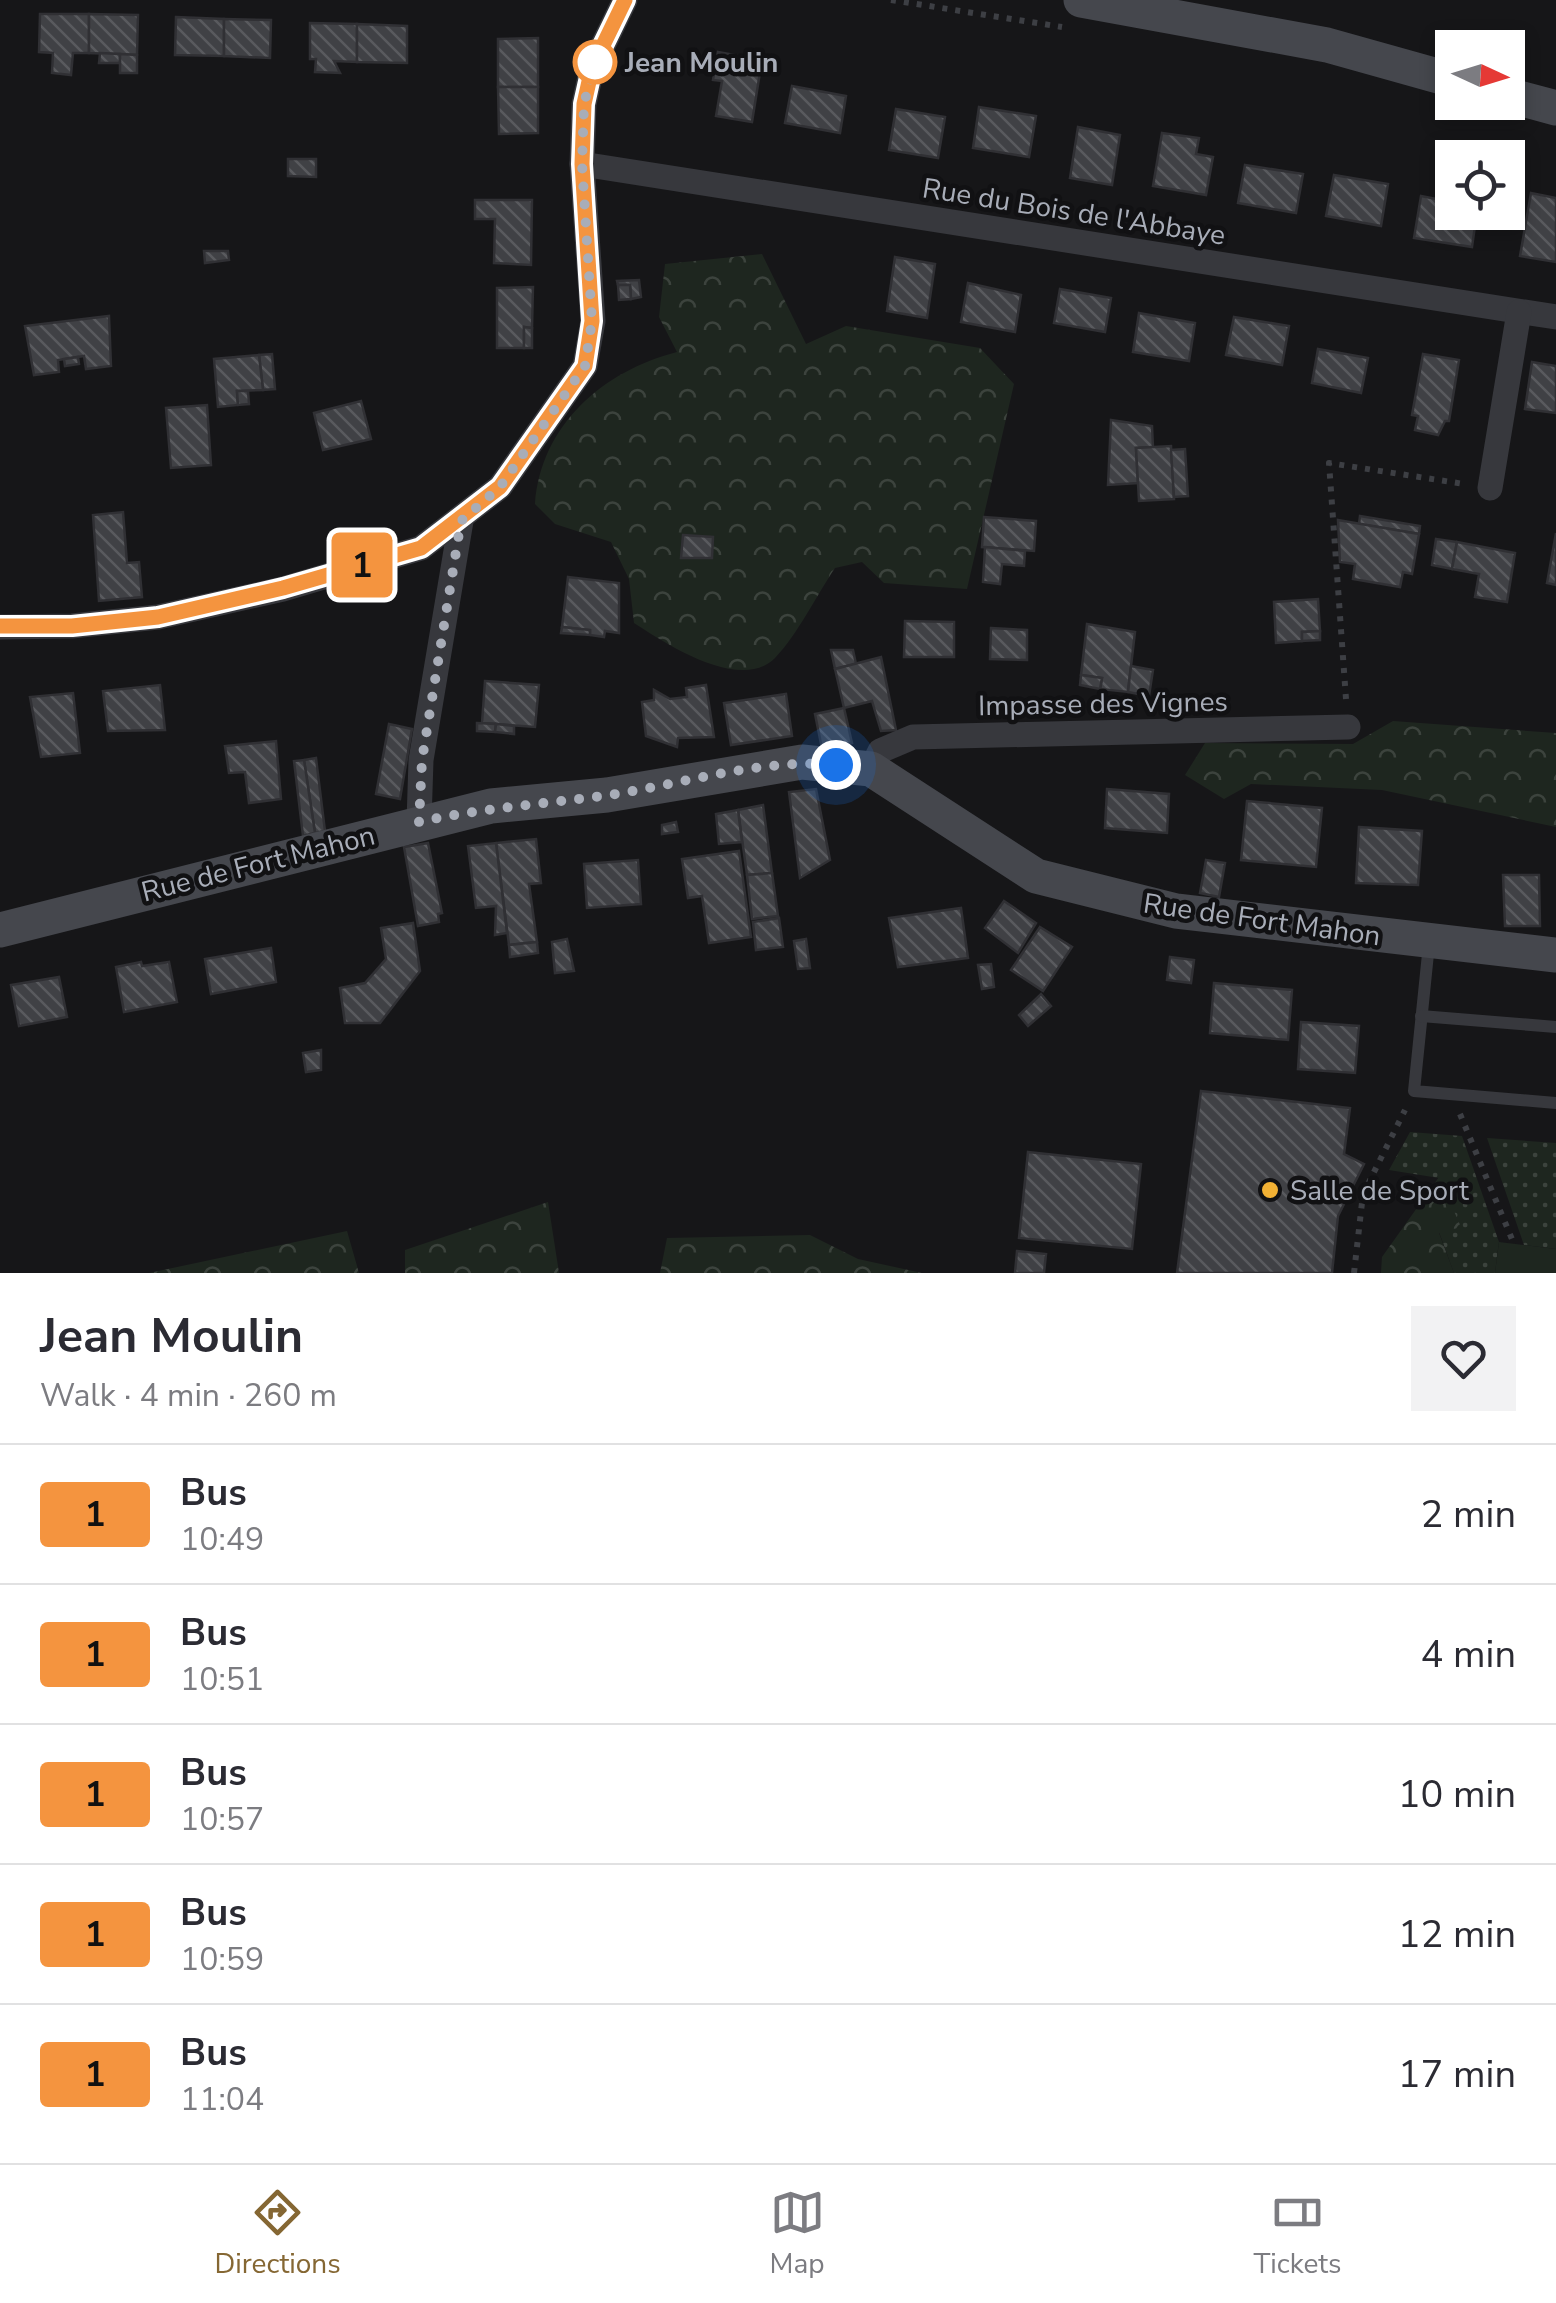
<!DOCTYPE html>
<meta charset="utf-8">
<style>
body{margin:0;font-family:"Nunito Sans",sans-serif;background:#f2f2f3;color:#2b2b33;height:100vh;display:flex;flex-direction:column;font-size:38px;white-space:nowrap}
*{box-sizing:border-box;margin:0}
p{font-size:32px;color:#7c7c81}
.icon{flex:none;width:55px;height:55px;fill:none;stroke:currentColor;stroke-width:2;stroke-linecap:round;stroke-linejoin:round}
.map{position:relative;height:1273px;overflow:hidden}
.details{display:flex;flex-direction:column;background:#fff;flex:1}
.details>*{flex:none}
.badge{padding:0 20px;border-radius:8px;font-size:35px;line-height:65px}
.needle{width:65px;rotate:94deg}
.tools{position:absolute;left:1435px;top:30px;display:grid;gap:20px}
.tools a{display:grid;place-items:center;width:90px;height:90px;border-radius:0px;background:#fff;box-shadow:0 5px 15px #0003;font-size:50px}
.you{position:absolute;width:50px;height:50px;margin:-25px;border:8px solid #fff;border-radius:50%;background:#1a73e8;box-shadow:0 0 0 15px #1a73e833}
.map>.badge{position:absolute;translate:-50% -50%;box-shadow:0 0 0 5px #fff}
.round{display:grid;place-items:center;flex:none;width:105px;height:105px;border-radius:0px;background:#f2f2f3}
.summary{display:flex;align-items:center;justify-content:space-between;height:170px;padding:0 40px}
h1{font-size:48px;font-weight:700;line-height:75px}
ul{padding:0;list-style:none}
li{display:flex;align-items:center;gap:30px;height:140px;padding:0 40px;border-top:2px solid #e1e1e2}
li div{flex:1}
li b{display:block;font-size:38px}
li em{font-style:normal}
li .badge{min-width:110px;font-weight:700;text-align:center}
.dock{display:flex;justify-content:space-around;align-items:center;height:140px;border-top:2px solid #e1e1e2;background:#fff;font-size:28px;color:#7c7c81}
.dock a{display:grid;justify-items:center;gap:5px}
.dock .current{color:#856733}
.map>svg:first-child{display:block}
</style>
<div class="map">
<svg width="1556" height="1273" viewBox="0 0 1556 1273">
<defs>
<pattern id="grass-dots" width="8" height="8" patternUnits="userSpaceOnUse" patternTransform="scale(2.5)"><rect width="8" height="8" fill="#1e261f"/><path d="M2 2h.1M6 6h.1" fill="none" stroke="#3c433d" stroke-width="1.8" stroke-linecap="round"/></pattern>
<pattern id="forest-crowns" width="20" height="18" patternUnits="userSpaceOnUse" patternTransform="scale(2.5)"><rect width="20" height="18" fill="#1e261f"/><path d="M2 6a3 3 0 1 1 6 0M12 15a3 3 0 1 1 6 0" fill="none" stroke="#3c433d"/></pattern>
<pattern id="building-back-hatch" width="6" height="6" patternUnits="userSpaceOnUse" patternTransform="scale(2.5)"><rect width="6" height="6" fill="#404145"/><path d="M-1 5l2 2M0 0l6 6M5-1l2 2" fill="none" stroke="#595a5e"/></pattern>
</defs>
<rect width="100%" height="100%" fill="#161618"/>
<g fill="url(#grass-dots)">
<polygon points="1410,1132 1462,1136 1499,1242 1495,1273 1454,1273 1439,1232 1460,1227 1439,1178 1389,1170"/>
<polygon points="1487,1138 1556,1143 1556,1249 1524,1245"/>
</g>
<g fill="url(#forest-crowns)">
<path d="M762 254 806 344 846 326 980 348 1014 384 967 589 884 583 862 562 835 568C816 596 798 634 775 658 740 693 665 643 634 623L629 579 611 542 555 524 535 504C541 425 603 371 677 352L659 317 665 264Z"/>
<polygon points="1393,721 1556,733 1556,827 1382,790 1251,784 1224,799 1185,775 1205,743 1353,744"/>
<polygon points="1439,1177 1461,1227 1439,1233 1454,1273 1381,1273 1382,1257"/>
<polygon points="548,1202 559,1273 405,1273 405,1250"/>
<polygon points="347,1231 359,1273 149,1273"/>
<polygon points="810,1235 858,1259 922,1273 660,1273 667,1238"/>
</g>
<polygon fill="#1e261f" points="1499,1242 1556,1249 1556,1273 1495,1273"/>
<g fill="url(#building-back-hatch)" stroke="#303034" stroke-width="2.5">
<polygon points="40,14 89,14 89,53 73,53 71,75 52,73 53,53 39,52"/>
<polygon points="89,14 138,15 137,55 89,53"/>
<polygon points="176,17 224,19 224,56 175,55"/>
<polygon points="224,19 271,20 270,58 224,56"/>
<polygon points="310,23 357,24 357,62 334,61 340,73 315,72 316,59 310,59"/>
<polygon points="357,24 407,26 407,63 357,62"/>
<polygon points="538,38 538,87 498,87 498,39"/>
<polygon points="718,52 762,60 752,122 716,116 722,81 713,80"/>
<polygon points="100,53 120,54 120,63 99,63"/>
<polygon points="120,54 137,55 137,73 120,73"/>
<polygon points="792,86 846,96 840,133 785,123"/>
<polygon points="498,87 538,87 538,133 499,134"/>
<polygon points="979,107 1036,116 1029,157 973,148"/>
<polygon points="896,109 945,117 938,158 889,150"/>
<polygon points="1078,127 1120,135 1112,185 1070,178"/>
<polygon points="1162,133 1199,138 1196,154 1213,157 1206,195 1153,186"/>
<polygon points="288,159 316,159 316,177 288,176"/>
<polygon points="1245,165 1303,174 1296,213 1238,203"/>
<polygon points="1334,175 1388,184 1381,226 1326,216"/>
<polygon points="1531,193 1556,198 1556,262 1520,256"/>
<polygon points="1421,196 1452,202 1452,212 1477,212 1472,247 1414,238"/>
<polygon points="475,200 532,200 531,265 494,263 495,219 475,219"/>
<polygon points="204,251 228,251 229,260 205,263"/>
<polygon points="895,257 935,264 927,318 887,311"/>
<polygon points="639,280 641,297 631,299 630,285 618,285 617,281"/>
<polygon points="968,283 1021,295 1015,332 961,322"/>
<polygon points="618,285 630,285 631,299 619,300"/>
<polygon points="533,287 532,328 524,327 524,348 497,348 497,288"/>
<polygon points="1060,289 1111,298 1105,332 1054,323"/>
<polygon points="1139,313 1195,323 1189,361 1133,352"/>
<polygon points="109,316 111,366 86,369 84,356 58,360 59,372 34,375 25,326"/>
<polygon points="1234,317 1289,326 1282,365 1226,355"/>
<polygon points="524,327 532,328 532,348 524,348"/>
<polygon points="1318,349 1368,358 1361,393 1312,383"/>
<polygon points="272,354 275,389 263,390 259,355"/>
<polygon points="1423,354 1459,360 1449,421 1445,421 1438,435 1415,430 1418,416 1412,415"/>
<polygon points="259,355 263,390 237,391 238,405 218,407 214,359"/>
<polygon points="78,357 79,364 65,366 64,359"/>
<polygon points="1532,362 1556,366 1556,413 1525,409"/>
<polygon points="237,391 248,391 249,404 238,405"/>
<polygon points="361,401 371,439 323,450 314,413"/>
<polygon points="207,405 211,465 171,468 166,408"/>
<polygon points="1111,420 1152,426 1153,447 1136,448 1138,483 1108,485"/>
<polygon points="1171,446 1174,499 1139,501 1136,448"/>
<polygon points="1185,449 1188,496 1174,497 1171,450"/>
<polygon points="123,512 127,563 139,562 142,597 99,601 93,515"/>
<polygon points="1360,516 1420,526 1419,534 1359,524"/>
<polygon points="984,517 1036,521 1034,551 982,547"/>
<polygon points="1338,520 1419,534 1412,574 1403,572 1400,587 1353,579 1355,564 1340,562"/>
<polygon points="1556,533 1556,585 1547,583"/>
<polygon points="683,535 713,537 712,558 681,558"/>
<polygon points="1436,539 1457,542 1452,569 1432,565"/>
<polygon points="1457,542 1515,553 1507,602 1475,597 1479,574 1452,569"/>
<polygon points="985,547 1025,551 1024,566 1002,564 1000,584 983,582"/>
<polygon points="568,577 619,583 619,633 605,631 604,637 590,635 590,630 562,627"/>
<polygon points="1318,599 1320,631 1302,632 1302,641 1276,643 1274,602"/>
<polygon points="905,621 954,622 954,657 904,657"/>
<polygon points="1087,624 1135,632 1128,692 1100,689 1102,678 1081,675"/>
<polygon points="562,627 590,630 590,635 561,633"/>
<polygon points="991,628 1027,630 1027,660 990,659"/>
<polygon points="1320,631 1320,640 1302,641 1302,632"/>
<polygon points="831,650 853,650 856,664 835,669"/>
<polygon points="881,657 896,730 881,731 872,701 844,708 835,669"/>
<polygon points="1131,666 1153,670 1149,696 1128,692"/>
<polygon points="1081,675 1102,678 1100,689 1080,685"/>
<polygon points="485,681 539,685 535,727 482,723"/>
<polygon points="160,685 165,730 108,731 103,691"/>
<polygon points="706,685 714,737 678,738 677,747 646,736 642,702 654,700 654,690 670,699 687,697 686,688"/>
<polygon points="73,693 80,753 41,757 30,697"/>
<polygon points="786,694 792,736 731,745 724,703"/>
<polygon points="844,708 852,743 822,749 815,714"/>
<polygon points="477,723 496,724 495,732 477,731"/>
<polygon points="389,724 412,729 400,799 376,794"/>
<polygon points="496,724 514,726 514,734 495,732"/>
<polygon points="276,741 281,799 249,803 245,772 229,773 225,746"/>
<polygon points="316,758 325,831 315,833 304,760"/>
<polygon points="304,760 315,833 303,836 294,761"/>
<polygon points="816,789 830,860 800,878 789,792"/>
<polygon points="1107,789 1169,794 1167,833 1105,828"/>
<polygon points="1247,801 1322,808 1316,867 1241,860"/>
<polygon points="763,805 772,873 747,875 738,810"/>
<polygon points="738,810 742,842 719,844 716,814"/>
<polygon points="676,822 678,832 662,834 662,825"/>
<polygon points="1359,827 1422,831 1418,885 1356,883"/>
<polygon points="536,839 541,883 529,884 537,942 509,945 496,843"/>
<polygon points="428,843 442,913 438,914 439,922 418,926 404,847"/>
<polygon points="496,843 507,933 495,935 496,906 476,908 468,846"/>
<polygon points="739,851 751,937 709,943 702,896 688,898 682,859"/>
<polygon points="638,860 641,904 587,908 584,864"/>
<polygon points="1206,860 1225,863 1219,897 1200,893"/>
<polygon points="772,873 778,916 752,919 747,875"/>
<polygon points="1503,875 1539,875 1540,926 1505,926"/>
<polygon points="1004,901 1036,923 1018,953 985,928"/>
<polygon points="961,908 968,958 898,967 889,918"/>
<polygon points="779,918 783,947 756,950 753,922"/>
<polygon points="413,923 420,971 380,1023 345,1023 340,988 365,983 386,959 381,928"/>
<polygon points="1040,927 1072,947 1043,991 1011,970"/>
<polygon points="567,939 574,971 555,973 552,942"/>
<polygon points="806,939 810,968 798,969 794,941"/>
<polygon points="537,942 538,953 510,957 509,945"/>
<polygon points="271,948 276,982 211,994 205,959"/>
<polygon points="1170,957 1194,960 1191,983 1167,980"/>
<polygon points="141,962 142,966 169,962 177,1002 124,1012 116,967"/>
<polygon points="991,964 994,987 982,989 978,965"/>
<polygon points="59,977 67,1017 19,1026 11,985"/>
<polygon points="1214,983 1292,990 1288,1040 1210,1033"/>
<polygon points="1041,994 1051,1006 1028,1026 1019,1015"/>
<polygon points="1301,1022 1359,1026 1355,1073 1298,1069"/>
<polygon points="321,1050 321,1070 306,1072 303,1053"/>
<polygon points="1201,1091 1350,1108 1344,1154 1364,1164 1338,1216 1332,1273 1177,1273"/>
<polygon points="1028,1152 1141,1164 1132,1249 1019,1238"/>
<polygon points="1017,1251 1046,1254 1044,1273 1015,1273"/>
</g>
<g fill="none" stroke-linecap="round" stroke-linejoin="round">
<g stroke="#3d3f44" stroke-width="6" stroke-dasharray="5 8" stroke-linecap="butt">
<polyline points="891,0 1062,27"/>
<polyline points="1346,699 1329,463 1464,484"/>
<polyline points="1460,1114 1514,1244"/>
<polyline points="1354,1273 1363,1194 1405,1110"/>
</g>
<g stroke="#37383d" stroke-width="12">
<polyline points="1429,944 1414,1091 1556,1103"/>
<polyline points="1421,1016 1556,1027"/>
</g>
<g stroke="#37383d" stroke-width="25">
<polyline points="582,164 1556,317"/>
<polyline points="1490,488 1519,312"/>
<polyline points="0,627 72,626 158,617 283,589 421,548 500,487 585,366 593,321 582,164 584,104 592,68 625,0"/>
<polyline points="871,769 880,751 913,737 1348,727"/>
<polyline points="419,822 421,760 461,521"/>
</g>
<g stroke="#45474d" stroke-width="35">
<polyline points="1081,0 1327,45 1452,80"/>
<polyline points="1508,95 1556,108"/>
<polyline points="0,930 491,806 607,795 802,762 871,769 1036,876 1176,911 1556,955"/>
</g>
</g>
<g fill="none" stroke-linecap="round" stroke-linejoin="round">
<defs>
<polyline id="line" points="0,626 72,626 158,617 283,588 421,548 500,487 585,366 592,321 582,164 584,104 592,68 625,0"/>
</defs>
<use href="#line" stroke="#fff" stroke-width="22"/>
<use href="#line" stroke="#f4943f" stroke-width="15"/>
<path stroke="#a8adb8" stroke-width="10" stroke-dasharray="0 18" d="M595 62 584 104 582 164 592 321 585 366 500 487 461 521 422 760 419 822C482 808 545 804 609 795 684 784 761 758 836 765"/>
</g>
<circle fill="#fff" stroke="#f4943f" stroke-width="5" cx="595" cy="62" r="20"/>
<circle fill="#f2b134" stroke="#111113" stroke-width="4" cx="1270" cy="1190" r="10"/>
<g text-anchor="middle" stroke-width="9" stroke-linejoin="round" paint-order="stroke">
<g font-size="28" font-weight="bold" fill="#a8adb8" stroke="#111113" text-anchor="start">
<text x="625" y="72">Jean Moulin</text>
</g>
<g font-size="28" fill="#a8adb8" stroke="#111113">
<text transform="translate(1074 211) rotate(9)" y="10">Rue du Bois de l'Abbaye</text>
<text transform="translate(1103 703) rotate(-1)" y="10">Impasse des Vignes</text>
<text transform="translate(258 863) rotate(-14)" y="10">Rue de Fort Mahon</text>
<text transform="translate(1262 919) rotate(8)" y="10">Rue de Fort Mahon</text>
</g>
<g font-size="28" fill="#a8adb8" stroke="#111113" text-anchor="start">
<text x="1290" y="1200">Salle de Sport</text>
</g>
</g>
</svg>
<div class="tools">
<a><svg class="needle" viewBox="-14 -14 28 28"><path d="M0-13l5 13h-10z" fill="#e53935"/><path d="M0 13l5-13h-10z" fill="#7c7c81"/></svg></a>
<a><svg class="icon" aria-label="locate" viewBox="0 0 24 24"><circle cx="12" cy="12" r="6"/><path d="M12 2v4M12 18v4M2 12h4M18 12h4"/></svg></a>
</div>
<div class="you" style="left:836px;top:765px"></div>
<b class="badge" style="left:362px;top:565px;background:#f4943f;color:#111">1</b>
</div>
<section class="details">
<div class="summary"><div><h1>Jean Moulin</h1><p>Walk · 4 min · 260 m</p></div><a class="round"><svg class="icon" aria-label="heart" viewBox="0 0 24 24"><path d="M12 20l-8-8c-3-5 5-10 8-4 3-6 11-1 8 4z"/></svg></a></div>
<ul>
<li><span class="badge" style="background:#f4943f;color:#111">1</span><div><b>Bus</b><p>10:49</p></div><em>2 min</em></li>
<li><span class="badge" style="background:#f4943f;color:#111">1</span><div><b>Bus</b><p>10:51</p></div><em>4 min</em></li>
<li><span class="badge" style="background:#f4943f;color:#111">1</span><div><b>Bus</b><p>10:57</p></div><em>10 min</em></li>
<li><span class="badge" style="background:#f4943f;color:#111">1</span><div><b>Bus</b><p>10:59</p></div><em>12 min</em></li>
<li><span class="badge" style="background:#f4943f;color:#111">1</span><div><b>Bus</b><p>11:04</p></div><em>17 min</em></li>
</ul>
</section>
<nav class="dock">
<a class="current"><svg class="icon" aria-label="directions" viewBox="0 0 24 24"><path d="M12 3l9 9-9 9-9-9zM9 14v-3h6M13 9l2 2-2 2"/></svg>Directions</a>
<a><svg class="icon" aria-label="map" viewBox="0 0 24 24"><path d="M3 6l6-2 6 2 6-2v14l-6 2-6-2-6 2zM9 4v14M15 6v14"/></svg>Map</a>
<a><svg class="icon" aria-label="tickets" viewBox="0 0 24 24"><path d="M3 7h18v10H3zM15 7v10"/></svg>Tickets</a>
</nav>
